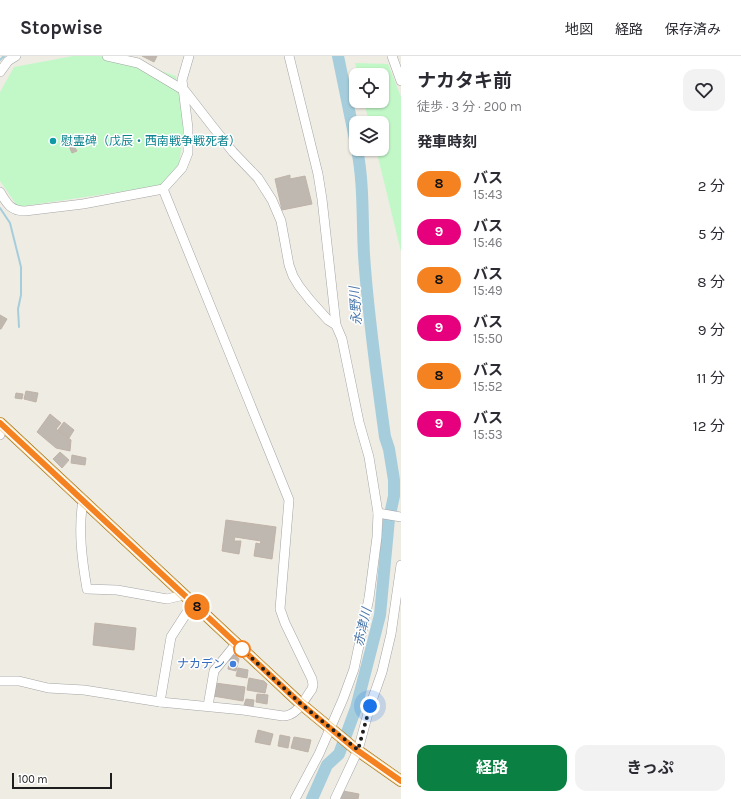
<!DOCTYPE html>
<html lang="ja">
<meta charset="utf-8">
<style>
body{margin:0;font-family:Karla,"Noto Sans JP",sans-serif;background:#f2f2f3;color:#2b2b33;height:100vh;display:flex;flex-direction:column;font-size:15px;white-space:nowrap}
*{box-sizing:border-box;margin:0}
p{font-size:13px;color:#7c7c81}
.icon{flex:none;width:22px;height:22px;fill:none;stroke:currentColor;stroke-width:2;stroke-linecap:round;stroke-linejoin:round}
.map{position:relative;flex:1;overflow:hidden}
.panel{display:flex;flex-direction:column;background:#fff;width:340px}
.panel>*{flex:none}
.badge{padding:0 8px;border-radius:13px;font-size:14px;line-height:26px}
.buttons{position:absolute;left:349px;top:12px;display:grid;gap:8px}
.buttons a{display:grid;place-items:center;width:40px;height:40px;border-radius:8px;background:#fff;box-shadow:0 1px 3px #0004;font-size:20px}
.scale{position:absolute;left:12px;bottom:10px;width:100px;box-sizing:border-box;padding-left:4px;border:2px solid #1e1e1e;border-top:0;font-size:11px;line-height:14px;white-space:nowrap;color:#1e1e1e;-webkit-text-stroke:3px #fff;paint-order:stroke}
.you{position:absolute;width:20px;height:20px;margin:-10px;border:3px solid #fff;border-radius:50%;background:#1a73e8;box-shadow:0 0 0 6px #1a73e833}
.map>.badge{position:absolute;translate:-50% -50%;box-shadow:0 0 0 2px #fff}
h2{padding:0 16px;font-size:15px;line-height:36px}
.round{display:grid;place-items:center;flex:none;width:42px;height:42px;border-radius:12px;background:#f2f2f3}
.headline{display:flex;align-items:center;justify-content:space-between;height:68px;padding:0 16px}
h1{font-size:19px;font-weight:700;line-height:30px}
.button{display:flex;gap:8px;margin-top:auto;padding:8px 16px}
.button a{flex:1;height:46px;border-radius:12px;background:#0b8043;color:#fff;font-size:16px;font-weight:700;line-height:46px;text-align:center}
.button a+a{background:#f2f2f3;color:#2b2b33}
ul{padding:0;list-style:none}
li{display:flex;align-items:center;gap:12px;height:48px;padding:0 16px}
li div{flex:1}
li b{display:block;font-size:15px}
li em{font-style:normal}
li .badge{min-width:44px;font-weight:700;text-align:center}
header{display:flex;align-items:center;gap:24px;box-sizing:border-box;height:56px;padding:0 20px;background:#fff;border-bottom:1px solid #e1e1e2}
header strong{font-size:19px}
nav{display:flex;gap:22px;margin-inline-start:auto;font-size:14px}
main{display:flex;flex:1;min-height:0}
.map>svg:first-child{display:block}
</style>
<header>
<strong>Stopwise</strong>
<nav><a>地図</a><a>経路</a><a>保存済み</a></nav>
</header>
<main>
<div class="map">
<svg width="401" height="743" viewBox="0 0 401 743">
<rect width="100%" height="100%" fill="#efece4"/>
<g fill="#c2f8c8">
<polygon points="73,0 117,0 176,20 184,72 179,110 159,130 18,151 0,125 0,36 14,11"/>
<polygon points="355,7 388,8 401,41 401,196 376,93 382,93 382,67 369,67 364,45 382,45 382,19 358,19"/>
</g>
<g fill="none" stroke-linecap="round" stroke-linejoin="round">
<g stroke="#a6cddc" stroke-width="2">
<polyline points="0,4 4,0"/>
<polyline points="0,152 10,167 21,211 21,239 18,253 19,271"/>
</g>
<g stroke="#a6cddc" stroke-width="12">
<polyline points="338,0 356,88"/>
<path d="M312 743 327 709 339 698 356 652 380 559 389 463 394 440V424L389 393 385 381C377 321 368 261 364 199 362 164 364 128 357 93"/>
</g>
</g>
<g fill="#bfb8b1" stroke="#c0b3a7">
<polygon points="142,0 157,0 154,6"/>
<polygon points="70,78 74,85 72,87 77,95 72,97 68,88 66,89 63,83"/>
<polygon points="290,119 290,123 305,120 312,148 282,154 275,123"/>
<polygon points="0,259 7,263 1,273 0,273"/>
<polygon points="26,335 38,337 36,346 24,343"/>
<polygon points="16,337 23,338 22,343 15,342"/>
<polygon points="50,358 61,367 56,373 71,384 70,395 56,392 37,376"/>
<polygon points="64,366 74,374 69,382 58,374"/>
<polygon points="60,396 69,404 62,412 53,403"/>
<polygon points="72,399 86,402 85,409 71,407"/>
<polygon points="226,464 276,471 272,503 254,500 256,487 260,488 261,485 235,481 234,485 241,485 239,498 222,495"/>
<polygon points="95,567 136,572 134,594 93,589"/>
<polygon points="235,599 239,603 236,615 228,613 230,601"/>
<polygon points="238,612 248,614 247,622 236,620"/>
<polygon points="249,622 264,625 267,628 265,637 247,634"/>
<polygon points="215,627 245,631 243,645 213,640"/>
<polygon points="257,638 268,639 267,648 256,646"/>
<polygon points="246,643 254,644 253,651 244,649"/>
<polygon points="258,674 273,678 270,689 255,686"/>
<polygon points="280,679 290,681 288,692 278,690"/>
<polygon points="294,681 311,684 308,696 291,692"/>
<polygon points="343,735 359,738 358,743 341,743"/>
</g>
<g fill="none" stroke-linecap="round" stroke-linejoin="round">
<defs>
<g id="minor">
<polyline points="107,0 138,7 185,35 213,71 233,96 258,122 272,144 281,165 289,209 293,220 299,230 310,244 328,264 336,269"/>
<polyline points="289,0 318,118 322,143 336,269 342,283 359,366 369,401 378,457 377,481 369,542 354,613 343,643 319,698 295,743"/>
<polyline points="392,0 401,25"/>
<polyline points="0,16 8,5 16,0"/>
<path d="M0 136C7 148 11 155 25 155L83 148 163 133 182 112 188 97V72L182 24 189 0"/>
<polyline points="0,379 1,375 4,371"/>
<path d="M83 444C78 475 82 504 87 533L117 534 167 543 184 539"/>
<polyline points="378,457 401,461"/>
<path d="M0 625H19L48 632 84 634 160 646 243 654 283 660C297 660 304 644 312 633L313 629 312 623 285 567 280 553 289 444 163 133"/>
<polyline points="160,646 171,581 193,547"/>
<polyline points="208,650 214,615 236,588"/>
<polyline points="335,743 358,694 370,650 382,616 391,578 401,509"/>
</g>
<polyline id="major" points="0,367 301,648 354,692 401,725"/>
</defs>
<use href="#minor" stroke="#a5a5a5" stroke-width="10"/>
<use href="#major" stroke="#956a04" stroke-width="12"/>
<use href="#minor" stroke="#fff" stroke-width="9"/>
<use href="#major" stroke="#f9d59f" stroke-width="11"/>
</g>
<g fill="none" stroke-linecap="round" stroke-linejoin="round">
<defs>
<polyline id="line" points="0,367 301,648 354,692 401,725"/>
</defs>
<use href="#line" stroke="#fff" stroke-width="9"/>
<use href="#line" stroke="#f58220" stroke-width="6"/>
<polyline stroke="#1e1e1e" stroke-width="4" stroke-dasharray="0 7.2" points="242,593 301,648 358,694 370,650"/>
</g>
<circle fill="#0f9aa8" stroke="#fff" stroke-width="1.5" cx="53" cy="85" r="4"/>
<circle fill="#fff" stroke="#f58220" stroke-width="2" cx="242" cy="593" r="8"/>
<circle fill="#3f7fe0" stroke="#fff" stroke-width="1.5" cx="233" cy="608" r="4"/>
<g text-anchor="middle" stroke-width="3" stroke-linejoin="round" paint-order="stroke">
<g font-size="12" fill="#0d838f" stroke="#fff" text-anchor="start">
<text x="61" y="89">慰霊碑（戊辰・西南戦争戦死者）</text>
</g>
<g font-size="12" fill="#366cbe" stroke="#fff" text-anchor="end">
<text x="225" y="612">ナカデン</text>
</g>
<g font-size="13" font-style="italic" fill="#4d79ac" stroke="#fff">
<text transform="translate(355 250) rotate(-94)" y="5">永野川</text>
<text transform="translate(362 571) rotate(-77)" y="5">赤津川</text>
</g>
</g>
</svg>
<div class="buttons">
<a><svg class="icon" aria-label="locate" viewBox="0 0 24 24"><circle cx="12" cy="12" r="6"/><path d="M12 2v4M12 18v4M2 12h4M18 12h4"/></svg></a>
<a><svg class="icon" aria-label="layers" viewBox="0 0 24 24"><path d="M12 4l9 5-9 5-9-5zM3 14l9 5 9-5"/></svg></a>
</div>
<div class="scale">100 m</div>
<div class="you" style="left:370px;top:650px"></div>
<b class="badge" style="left:197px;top:551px;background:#f58220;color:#111">8</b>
</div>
<section class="panel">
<div class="headline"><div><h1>ナカタキ前</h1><p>徒歩 · 3 分 · 200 m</p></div><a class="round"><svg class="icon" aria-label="heart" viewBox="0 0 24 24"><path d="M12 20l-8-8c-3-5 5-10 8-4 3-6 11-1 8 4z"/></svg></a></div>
<h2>発車時刻</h2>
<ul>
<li><span class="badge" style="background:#f58220;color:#111">8</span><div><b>バス</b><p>15:43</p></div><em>2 分</em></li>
<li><span class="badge" style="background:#e6007e;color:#fff">9</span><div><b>バス</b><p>15:46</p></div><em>5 分</em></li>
<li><span class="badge" style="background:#f58220;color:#111">8</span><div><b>バス</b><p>15:49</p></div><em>8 分</em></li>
<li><span class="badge" style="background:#e6007e;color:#fff">9</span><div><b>バス</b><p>15:50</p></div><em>9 分</em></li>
<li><span class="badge" style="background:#f58220;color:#111">8</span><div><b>バス</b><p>15:52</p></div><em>11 分</em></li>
<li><span class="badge" style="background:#e6007e;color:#fff">9</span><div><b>バス</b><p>15:53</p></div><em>12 分</em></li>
</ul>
<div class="button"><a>経路</a><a>きっぷ</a></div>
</section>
</main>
